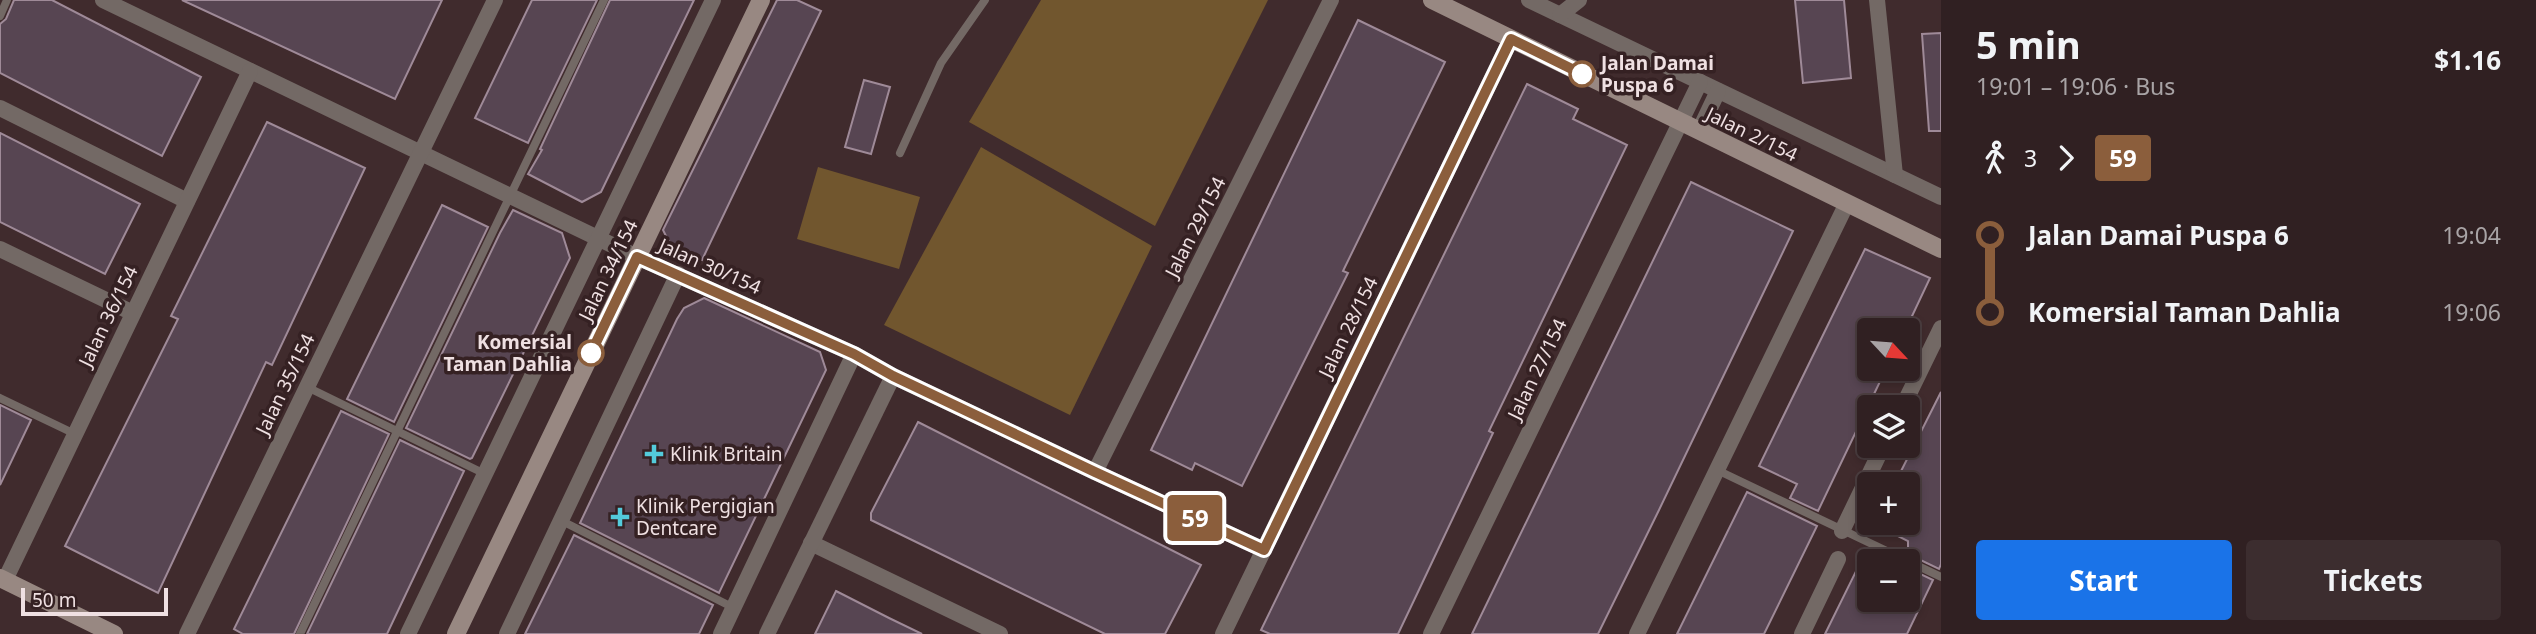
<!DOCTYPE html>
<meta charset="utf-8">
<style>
body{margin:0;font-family:"Noto Sans",sans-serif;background:#3c2d2f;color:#f1f3f6;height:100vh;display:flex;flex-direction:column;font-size:26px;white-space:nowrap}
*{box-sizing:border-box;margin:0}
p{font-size:23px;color:#a8a3a5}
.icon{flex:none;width:38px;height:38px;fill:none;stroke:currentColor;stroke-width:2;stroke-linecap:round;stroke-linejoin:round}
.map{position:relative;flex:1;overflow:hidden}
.drawer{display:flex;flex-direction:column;background:#302022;width:595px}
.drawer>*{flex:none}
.badge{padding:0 14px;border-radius:5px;font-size:24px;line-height:46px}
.needle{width:46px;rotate:116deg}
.tools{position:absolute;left:1857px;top:318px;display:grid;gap:14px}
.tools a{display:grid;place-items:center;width:63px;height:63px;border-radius:7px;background:#302022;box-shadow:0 4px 10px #0003,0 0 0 2px #4b3e40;font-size:35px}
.scale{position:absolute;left:21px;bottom:18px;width:147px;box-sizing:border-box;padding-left:7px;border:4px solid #efe0e2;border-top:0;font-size:19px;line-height:24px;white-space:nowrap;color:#efe0e2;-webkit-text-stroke:5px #352123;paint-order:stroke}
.map>.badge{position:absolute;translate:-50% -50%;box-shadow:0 0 0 4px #fff}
.legs{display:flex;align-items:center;gap:10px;height:77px;padding:0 35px;font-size:23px}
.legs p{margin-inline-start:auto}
.headline{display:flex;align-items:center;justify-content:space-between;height:119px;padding:0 35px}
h1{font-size:38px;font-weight:700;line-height:52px}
.cta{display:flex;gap:14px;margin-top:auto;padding:14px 35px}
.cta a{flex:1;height:80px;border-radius:7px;background:#1a73e8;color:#fff;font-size:28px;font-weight:700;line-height:80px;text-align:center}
.cta a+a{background:#3c2d2f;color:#f1f3f6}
ul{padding:0 35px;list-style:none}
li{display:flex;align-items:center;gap:24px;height:77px;font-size:26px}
li i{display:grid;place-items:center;width:10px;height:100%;margin:0 9px;background:currentColor}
li i::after{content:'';width:18px;height:18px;margin:-9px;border:5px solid;border-radius:50%;background:#302022}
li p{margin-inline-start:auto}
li:first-child i{background:linear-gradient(#0000 50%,currentColor 0)}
li:last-child i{background:linear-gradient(currentColor 50%,#0000 0)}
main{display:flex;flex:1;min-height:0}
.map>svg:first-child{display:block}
</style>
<main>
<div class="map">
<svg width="1941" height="634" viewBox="0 0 1941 634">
<rect width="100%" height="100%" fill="#402b2d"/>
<g fill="#71562e">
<polygon points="1041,0 1268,0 1155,226 969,122"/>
<polygon points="981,147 1152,246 1070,415 884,325"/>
<polygon points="818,167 920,197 899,269 797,239"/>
</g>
<g fill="#574552" stroke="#9f8a98" stroke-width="2">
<polygon points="14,0 52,0 201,77 162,156 0,73 0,24 6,19"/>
<polygon points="182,0 442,0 395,99"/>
<polygon points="532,0 597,0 528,143 475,118"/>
<polygon points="610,0 694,0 601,192 582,202 528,174 542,150 540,149"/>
<polygon points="777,0 797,0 821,11 702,260 673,250 663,230"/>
<polygon points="1795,0 1844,0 1851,78 1803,83"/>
<polygon points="1358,20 1445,62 1343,271 1348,273 1242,486 1195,463 1192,470 1151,450"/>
<polygon points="1941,33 1941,131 1929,131 1922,34"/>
<polygon points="864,80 890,87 871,154 845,147"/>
<polygon points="1527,84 1578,109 1573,119 1627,145 1489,431 1493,433 1417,594 1398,634 1270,634 1261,630"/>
<polygon points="267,122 365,168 272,365 266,362 158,593 65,546 178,319 171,316"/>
<polygon points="0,133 140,204 105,274 0,222"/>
<polygon points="1691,182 1793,231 1659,510 1598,634 1472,634"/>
<polygon points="442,205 488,227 394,422 347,399"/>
<polygon points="513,210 562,233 570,258 472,458 470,459 406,428 500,233"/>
<polygon points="1865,249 1930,278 1905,331 1869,331 1869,369 1886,369 1818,511 1790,498 1797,484 1759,466"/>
<polygon points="704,298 820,352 826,370 719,593 580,523 677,319 684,308"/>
<polygon points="1941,392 1941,564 1939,569 1908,554 1908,541 1872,523 1908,523 1908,485 1894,485"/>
<polygon points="0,405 31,420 0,485"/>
<polygon points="341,411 389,434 294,634 243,634 234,629"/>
<polygon points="918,422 1201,565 1165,634 1105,634 871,520 871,513"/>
<polygon points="400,440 464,471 387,634 307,634"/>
<polygon points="1747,492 1817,526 1764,634 1677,634"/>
<polygon points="574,535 713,605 699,634 525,634"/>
<polygon points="1867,549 1869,550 1869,600 1908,600 1908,568 1933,580 1907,634 1825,634"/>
<polygon points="836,591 889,618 922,634 815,634"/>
</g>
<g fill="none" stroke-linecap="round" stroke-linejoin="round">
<g stroke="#736965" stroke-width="8">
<polyline points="0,16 7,0"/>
<polyline points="900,153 941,63 985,0"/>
<polyline points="307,387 485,474"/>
<polyline points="0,398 75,434"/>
<polyline points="1717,470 1941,577"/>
<polyline points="562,521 734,608"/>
<polyline points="300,634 604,0"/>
</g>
<g stroke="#736965" stroke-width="16">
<polyline points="103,0 637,257 854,354 893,376 1095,472 1264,550"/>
<polyline points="1529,0 1941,197"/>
<polyline points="1877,0 1895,175"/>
<polyline points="1560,15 1579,0"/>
<polyline points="0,108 187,201"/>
<polyline points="1699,131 1718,91"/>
<polyline points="0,249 133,313"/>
<polyline points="1902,408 1941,328"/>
<polyline points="1095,472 1331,0"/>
<polyline points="1842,531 1883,446"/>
<polyline points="811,543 1000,634"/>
<polyline points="5,580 250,71"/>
<polyline points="187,634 495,0"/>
<polyline points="408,634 713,0"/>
<polyline points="507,634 678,274"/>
<polyline points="721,634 854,354"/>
<polyline points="767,634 893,376"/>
<polyline points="1223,634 1511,39"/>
<polyline points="1431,634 1700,82"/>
<polyline points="1637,634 1847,203"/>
<polyline points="1802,634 1838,559"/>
</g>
<g stroke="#988882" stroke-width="18">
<polyline points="1432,0 1941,249"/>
<polyline points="0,578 114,634"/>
<polyline points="456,634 761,0"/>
</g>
</g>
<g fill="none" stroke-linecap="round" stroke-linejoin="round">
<defs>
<polyline id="line-1" points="591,353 637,257 854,354 893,376 1095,472 1264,550 1511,39 1582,74"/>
</defs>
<use href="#line-1" stroke="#fff" stroke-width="16"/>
<use href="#line-1" stroke="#8b5e3c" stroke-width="10"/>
</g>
<g fill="#fff" stroke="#8b5e3c" stroke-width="3.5">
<circle cx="1582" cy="74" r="12"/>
<circle cx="591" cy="353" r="12"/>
</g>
<g fill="#53cbdb" stroke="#352123" stroke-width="2.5">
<path d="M650.5 443.5h7v7h7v7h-7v7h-7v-7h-7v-7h7z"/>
<path d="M616.5 506.5h7v7h7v7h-7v7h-7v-7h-7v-7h7z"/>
</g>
<g text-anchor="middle" stroke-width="7" stroke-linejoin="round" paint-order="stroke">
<g font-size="19" font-weight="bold" fill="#efe0e2" stroke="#352123" text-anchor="start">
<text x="1601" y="70">Jalan Damai<tspan x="1601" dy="22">Puspa 6</tspan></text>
<text x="572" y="349" text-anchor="end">Komersial<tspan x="572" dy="22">Taman Dahlia</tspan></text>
</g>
<g font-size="19" fill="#efe0e2" stroke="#352123">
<text transform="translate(1752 134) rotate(26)" y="7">Jalan 2/154</text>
<text transform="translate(1195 227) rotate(-63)" y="7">Jalan 29/154</text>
<text transform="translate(710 266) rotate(24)" y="7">Jalan 30/154</text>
<text transform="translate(608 270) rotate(-64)" y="7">Jalan 34/154</text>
<text transform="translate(108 316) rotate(-64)" y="7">Jalan 36/154</text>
<text transform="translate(1348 327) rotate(-64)" y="7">Jalan 28/154</text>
<text transform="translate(1537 369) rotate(-64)" y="7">Jalan 27/154</text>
<text transform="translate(285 384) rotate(-64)" y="7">Jalan 35/154</text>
</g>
<g font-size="19" fill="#efe0e2" stroke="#352123" text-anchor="start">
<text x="670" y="461">Klinik Britain</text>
<text x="636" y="513">Klinik Pergigian<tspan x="636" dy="22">Dentcare</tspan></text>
</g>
</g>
</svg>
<div class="tools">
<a><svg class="needle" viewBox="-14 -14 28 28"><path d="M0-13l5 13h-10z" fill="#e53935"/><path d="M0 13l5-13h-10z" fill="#a8a3a5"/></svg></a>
<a><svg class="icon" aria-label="layers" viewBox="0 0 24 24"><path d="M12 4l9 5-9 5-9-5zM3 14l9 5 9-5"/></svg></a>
<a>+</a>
<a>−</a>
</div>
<div class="scale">50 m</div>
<b class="badge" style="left:1195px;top:518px;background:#8b5e3c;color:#fff">59</b>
</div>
<section class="drawer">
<div class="headline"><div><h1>5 min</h1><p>19:01 – 19:06 · Bus</p></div><b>$1.16</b></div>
<div class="legs"><svg class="icon" aria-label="walk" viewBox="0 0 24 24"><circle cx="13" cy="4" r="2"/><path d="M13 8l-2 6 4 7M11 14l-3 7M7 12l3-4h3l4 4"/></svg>3<svg class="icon" aria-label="forward" viewBox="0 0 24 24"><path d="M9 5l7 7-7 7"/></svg><b class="badge" style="background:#8b5e3c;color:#fff">59</b></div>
<ul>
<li><i style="color:#8b5e3c"></i><b>Jalan Damai Puspa 6</b><p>19:04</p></li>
<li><i style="color:#8b5e3c"></i><b>Komersial Taman Dahlia</b><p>19:06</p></li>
</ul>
<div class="cta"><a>Start</a><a>Tickets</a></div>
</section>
</main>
